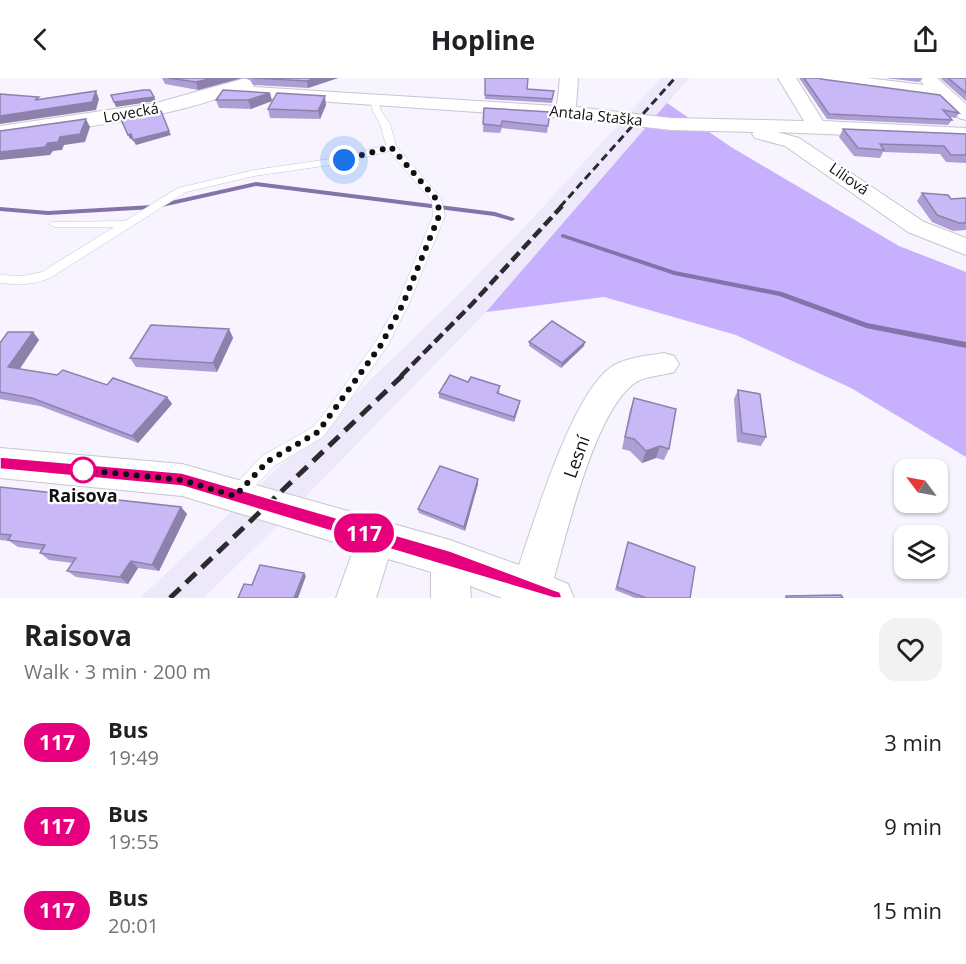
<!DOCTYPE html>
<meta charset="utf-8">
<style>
body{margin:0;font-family:"Open Sans",sans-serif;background:#f2f2f2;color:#202124;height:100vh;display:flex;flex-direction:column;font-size:22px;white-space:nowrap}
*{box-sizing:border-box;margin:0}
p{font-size:20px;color:#757577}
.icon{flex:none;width:33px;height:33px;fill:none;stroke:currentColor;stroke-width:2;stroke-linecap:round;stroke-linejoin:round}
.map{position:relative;height:520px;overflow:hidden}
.drawer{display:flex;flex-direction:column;background:#fff;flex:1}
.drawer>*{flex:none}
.badge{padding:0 12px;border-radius:20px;font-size:21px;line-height:39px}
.needle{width:39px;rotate:302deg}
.buttons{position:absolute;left:894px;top:381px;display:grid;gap:12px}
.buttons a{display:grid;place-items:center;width:54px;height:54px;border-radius:12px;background:#fff;box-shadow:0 2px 4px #0004;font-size:30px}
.you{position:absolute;width:30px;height:30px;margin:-15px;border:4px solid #fff;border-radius:50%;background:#1a73e8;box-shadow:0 0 0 9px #1a73e833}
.map>.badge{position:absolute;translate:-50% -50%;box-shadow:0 0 0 3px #fff}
.round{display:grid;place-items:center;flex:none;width:63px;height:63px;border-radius:18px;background:#f2f2f2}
.head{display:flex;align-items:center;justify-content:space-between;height:102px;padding:0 24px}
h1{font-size:28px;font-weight:700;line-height:45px}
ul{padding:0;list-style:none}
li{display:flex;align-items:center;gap:18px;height:84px;padding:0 24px}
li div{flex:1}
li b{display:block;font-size:22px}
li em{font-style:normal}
li .badge{min-width:66px;font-weight:700;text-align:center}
header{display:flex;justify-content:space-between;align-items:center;height:78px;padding:0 24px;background:#fff;font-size:27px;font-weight:700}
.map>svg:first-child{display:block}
</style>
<header><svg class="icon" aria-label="back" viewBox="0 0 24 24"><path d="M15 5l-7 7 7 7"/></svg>Hopline<svg class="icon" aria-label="share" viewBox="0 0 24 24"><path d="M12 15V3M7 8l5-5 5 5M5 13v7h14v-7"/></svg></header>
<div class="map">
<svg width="966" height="520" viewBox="0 0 966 520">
<rect width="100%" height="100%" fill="#f7f4ff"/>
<polygon fill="#ede9fb" points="661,0 689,0 558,154 486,234 284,441 204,520 140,520 360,312 455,220 530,143"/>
<polygon fill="#c7b0fe" points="667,25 731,69 899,168 966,194 966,379 851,310 736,257 604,219 486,234"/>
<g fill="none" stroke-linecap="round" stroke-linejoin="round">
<g fill="#8473aa" fill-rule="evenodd">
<polygon points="256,104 495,134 514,140 515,141 512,143 494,138 256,108 153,131 48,137 0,133 0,129 48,133 153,127"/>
<polygon points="563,156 675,193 782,214 867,245 966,264 966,270 866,250 779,218 674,197 561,159 561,157"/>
</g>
<defs>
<path id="lane" d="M374 19 378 22 381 33 390 46 396 68 441 120 445 138 409 226 388 267 337 340 323 359 274 388 242 422 236 425 230 422 228 417 230 412 262 378 313 349 327 332 376 263 397 226 433 138 432 123 389 73 344 85 254 98 186 114 50 200C33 207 18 207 0 205V197L23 198 42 194 114 149H55L49 146 51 144 125 143 178 110 254 92 343 79 386 67 380 46 373 33 370 22Z"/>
<g id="street">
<path d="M246 0 253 1 256 5 253 9 557 28 560 0H578L576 29 671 40 804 43 778 0H796L823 43 966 50V62L777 54 799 60 924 144 966 160V177L908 154 785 68 755 60 752 56 754 54 671 52 566 40 228 17C155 43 76 50 0 60V48L156 25Z"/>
<polygon points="816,0 867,0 924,7 921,3 923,0 937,0 966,26 966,42 959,40 938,20 825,5 819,4"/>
<path d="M664 275 674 278 679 286 674 294C661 298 641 298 631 308 593 341 568 451 554 500L568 506 574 520H502L470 508 471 520H431V494L388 481 376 520H336L354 470 182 418 0 400V370L182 386 450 462 519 487C535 441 572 316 611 289 626 279 647 278 664 275Z"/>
</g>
</defs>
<use href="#lane" stroke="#c8c5cf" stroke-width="1"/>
<use href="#street" stroke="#c8c5cf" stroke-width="2"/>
<use href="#lane" fill="#fff" fill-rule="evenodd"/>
<use href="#street" fill="#fff" fill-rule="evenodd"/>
<polyline stroke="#2c2a2e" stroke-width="3" stroke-dasharray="8 4.5" stroke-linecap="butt" points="560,129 675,0"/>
<polyline stroke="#2c2a2e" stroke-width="4.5" stroke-dasharray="11 5" stroke-linecap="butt" points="401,298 472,226 562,128"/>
<polyline stroke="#2c2a2e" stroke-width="5" stroke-dasharray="14 8" stroke-linecap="butt" points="170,520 403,297"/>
</g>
<g fill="#ad9ed4">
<polygon points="162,0 242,0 198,12 165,6"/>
<polygon points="243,0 338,0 308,10 253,7 250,2"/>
<polygon points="485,0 527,11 554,13 552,25 485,21"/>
<polygon points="799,0 820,0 821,1 959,35 956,40 949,39 952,42 948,47 827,41"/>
<polygon points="885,0 922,0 919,4"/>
<polygon points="940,0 966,0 966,23"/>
<polygon points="270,15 272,23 251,31 219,30 216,22"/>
<polygon points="326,27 320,41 270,40 268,31"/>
<polygon points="484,30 549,41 547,55 502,50 500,55 483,54"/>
<polygon points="843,51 966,56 966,85 946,84 940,76 883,74 880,80 854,78 839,59"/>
<polygon points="922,115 951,121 966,120 966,152 953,153 932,144 917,123"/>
<polygon points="229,251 233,260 217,294 136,289 130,280"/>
<polygon points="33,254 39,262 20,291 167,319 172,326 138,365 40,328 0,321 0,265"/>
<polygon points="529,264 584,268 561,290 529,268"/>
<polygon points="468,304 500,313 499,315 519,328 514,344 439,320 439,315"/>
<polygon points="738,312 766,359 761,368 737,364 734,321"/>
<polygon points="634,320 669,371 664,382 656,380 642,385 630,373 622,371 630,332"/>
<polygon points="478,401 478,406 465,453 419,435 418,431"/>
<polygon points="0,409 181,429 187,436 159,493 138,490 128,506 76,499 67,493 73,485 49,482 40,475 42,472 18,469 9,463 0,462"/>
<polygon points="628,464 690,520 635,520 615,512"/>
</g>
<g fill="#8d81ac">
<polygon points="213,0 242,0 198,12 196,4"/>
<polygon points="316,0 338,0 308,10 307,3"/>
<polygon points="96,13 99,21 96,32 0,46 0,38"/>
<polygon points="270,15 272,23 251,31 248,22"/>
<polygon points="325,18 326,27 320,41 318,33"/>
<polygon points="154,19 156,23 116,29 114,24"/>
<polygon points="86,41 90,49 85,64 64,67 62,72 53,73 50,77 0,82 0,74 48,65"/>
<polygon points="169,53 171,57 136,67 133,62"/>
<polygon points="131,56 133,61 130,61 128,57"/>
<polygon points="229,251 233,260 217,294 213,285"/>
<polygon points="33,254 39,262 15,297 8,289"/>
<polygon points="585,264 584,268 561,290 562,285"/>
<polygon points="167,319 172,326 138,365 132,358"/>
<polygon points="520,323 519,328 514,344 514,339"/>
<polygon points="660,368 656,380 642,385 646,373"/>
<polygon points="478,401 478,406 465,453 464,449"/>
<polygon points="181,429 187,436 159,493 152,487"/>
<polygon points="131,483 138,490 128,506 120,499"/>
<polygon points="304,495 306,498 298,520 294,520"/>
</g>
<g fill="#c9b8f6" stroke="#8d81ac" stroke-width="1.5">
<polygon points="168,0 213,0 196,4"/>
<polygon points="253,0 316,0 307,3"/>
<polygon points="485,0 528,0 527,11 554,13 552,21 485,17"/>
<polygon points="804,0 820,0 821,1 940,17 959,35 943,32 952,42 829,36"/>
<polygon points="948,0 966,0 966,15"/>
<polygon points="143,12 150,12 154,19 114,24 111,17"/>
<polygon points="223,12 270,15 248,22 216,22"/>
<polygon points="96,13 92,24 0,38 0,16 39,19 35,22"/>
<polygon points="277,15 325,18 318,33 268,31"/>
<polygon points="484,30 550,34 548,48 502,43 501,48 483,46"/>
<polygon points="161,33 169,53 133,62 131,56 128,57 120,39"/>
<polygon points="86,41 80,56 60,59 58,64 48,65 45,69 0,74 0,53"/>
<polygon points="843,51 966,56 966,77 951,77 944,68 880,66 884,72 858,70"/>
<polygon points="922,115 948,117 951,121 966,120 966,145 959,145 937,137"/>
<polygon points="552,243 585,264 562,285 529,264"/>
<polygon points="151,247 229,251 213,285 130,280"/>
<polygon points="8,254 33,254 8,289 57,297 63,292 107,307 113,300 167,319 132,358 32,320 0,314 0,265"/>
<polygon points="450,297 468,304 471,299 500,308 497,315 520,323 514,339 439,315"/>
<polygon points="738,312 760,316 766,359 742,355"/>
<polygon points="634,320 676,331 669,371 660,368 646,373 634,361 625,359"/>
<polygon points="440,388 478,401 464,449 418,431"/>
<polygon points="0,409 181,429 152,487 131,483 120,499 67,493 76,480 40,475 45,467 8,462 11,457 0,456"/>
<polygon points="628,464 695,489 690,520 646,520 617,509"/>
<polygon points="260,487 304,495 294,520 238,520 244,506 252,507"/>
<polygon points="841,517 843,520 786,520 786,518"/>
</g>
<polygon fill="#e6007e" stroke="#fff" stroke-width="1.5" points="0,379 182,395 450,473 554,512 560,514 562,520 554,520 450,489 182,408 0,391"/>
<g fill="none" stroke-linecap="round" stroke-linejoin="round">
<polyline stroke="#100f12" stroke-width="6" stroke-dasharray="0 10.8" points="83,392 182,402 235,418 268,383 318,354 381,267 403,226 439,138 439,132 437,122 391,69 344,82"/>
</g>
<circle fill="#fff" stroke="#e6007e" stroke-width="3" cx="83" cy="392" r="12"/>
<g text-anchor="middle" stroke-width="4.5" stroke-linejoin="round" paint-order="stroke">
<g font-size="15" fill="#100f12" stroke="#fff">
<text transform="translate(131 35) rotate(-10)" y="5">Lovecká</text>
<text transform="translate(596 38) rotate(6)" y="5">Antala Staška</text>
<text transform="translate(849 101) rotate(35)" y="5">Liliová</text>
</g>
<g font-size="18" fill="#100f12" stroke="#fff">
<text transform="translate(577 379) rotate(-70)" y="6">Lesní</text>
</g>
<g font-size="18" font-weight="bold" fill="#100f12" stroke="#fff">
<text x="83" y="424">Raisova</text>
</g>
</g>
</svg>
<div class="buttons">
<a><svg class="needle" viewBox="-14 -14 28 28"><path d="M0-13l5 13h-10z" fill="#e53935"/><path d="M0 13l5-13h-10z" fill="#757577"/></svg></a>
<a><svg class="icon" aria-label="layers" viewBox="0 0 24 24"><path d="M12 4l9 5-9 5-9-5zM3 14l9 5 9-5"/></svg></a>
</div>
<div class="you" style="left:344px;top:82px"></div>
<b class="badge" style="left:364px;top:455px;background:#e6007e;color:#fff">117</b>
</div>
<section class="drawer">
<div class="head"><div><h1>Raisova</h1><p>Walk · 3 min · 200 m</p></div><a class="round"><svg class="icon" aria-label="heart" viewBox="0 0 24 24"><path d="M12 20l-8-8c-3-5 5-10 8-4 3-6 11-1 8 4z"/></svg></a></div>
<ul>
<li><span class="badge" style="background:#e6007e;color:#fff">117</span><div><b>Bus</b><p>19:49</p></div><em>3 min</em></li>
<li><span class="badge" style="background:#e6007e;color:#fff">117</span><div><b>Bus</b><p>19:55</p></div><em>9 min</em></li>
<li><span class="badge" style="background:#e6007e;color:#fff">117</span><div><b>Bus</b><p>20:01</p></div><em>15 min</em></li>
</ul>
</section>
